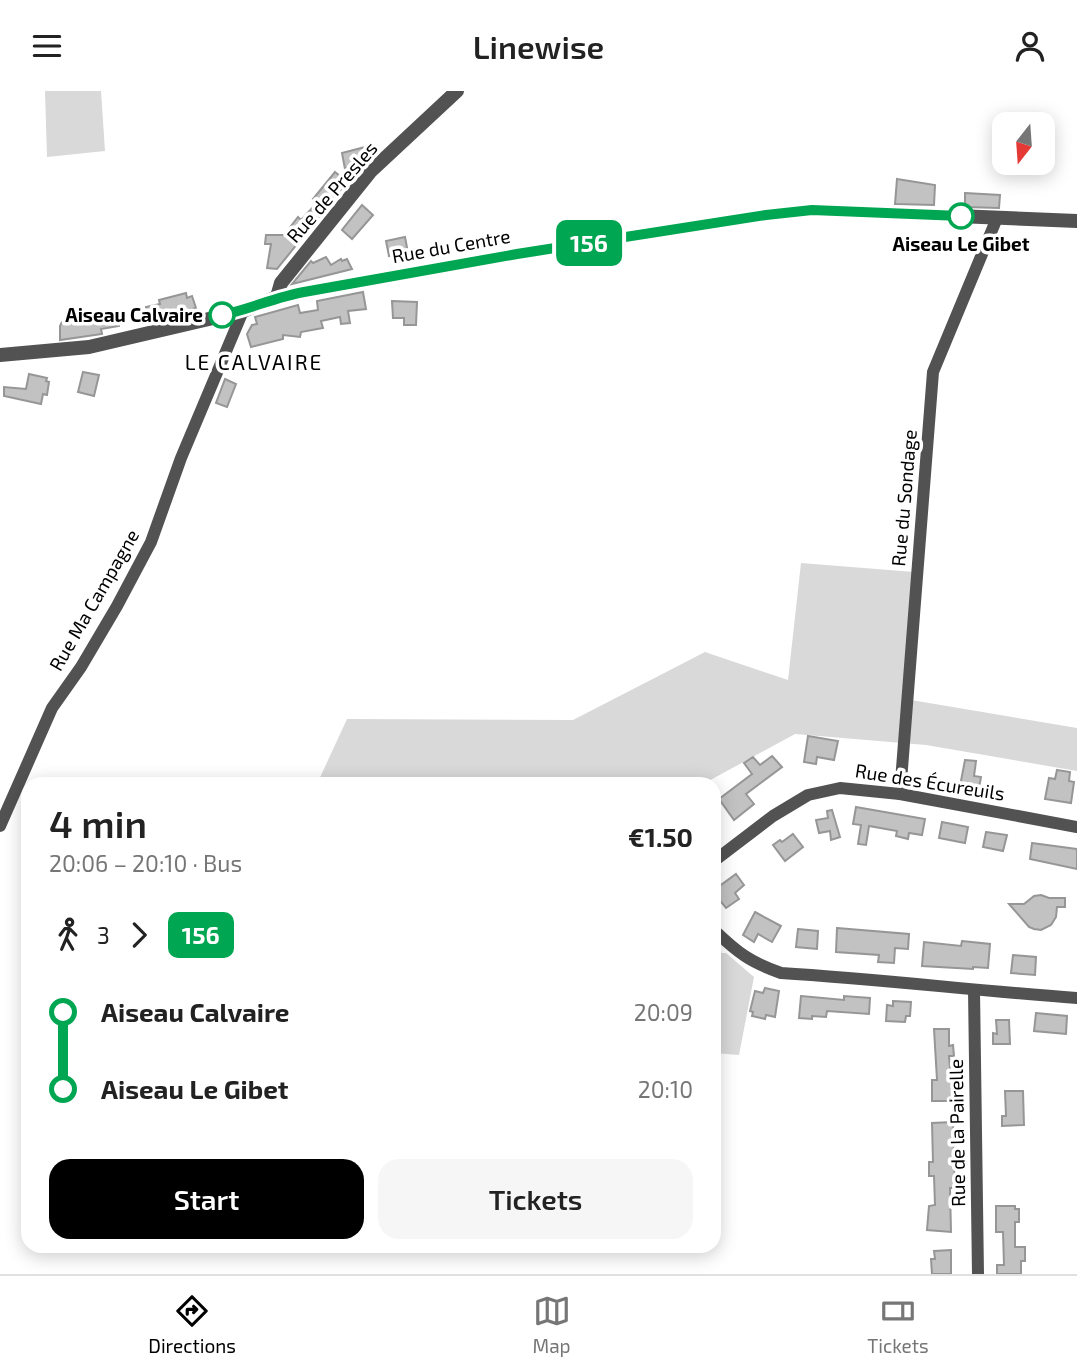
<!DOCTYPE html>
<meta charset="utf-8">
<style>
body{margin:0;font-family:"Exo 2",sans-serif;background:#f6f6f6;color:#222;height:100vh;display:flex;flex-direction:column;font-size:26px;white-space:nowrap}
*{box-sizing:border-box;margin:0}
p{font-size:23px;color:#767676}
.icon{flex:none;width:38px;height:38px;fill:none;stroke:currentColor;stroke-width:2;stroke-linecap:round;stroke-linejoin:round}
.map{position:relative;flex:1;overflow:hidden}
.sheet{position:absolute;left:21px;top:686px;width:700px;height:476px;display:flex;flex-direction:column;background:#fff;border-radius:21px;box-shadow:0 4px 18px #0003}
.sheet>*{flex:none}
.badge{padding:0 14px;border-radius:10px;font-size:24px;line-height:46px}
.needle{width:46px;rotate:197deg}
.controls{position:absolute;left:992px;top:21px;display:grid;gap:14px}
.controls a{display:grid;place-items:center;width:63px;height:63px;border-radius:14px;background:#fff;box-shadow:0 4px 18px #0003;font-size:35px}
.map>.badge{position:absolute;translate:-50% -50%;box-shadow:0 0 0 4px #fff}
.legs{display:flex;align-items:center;gap:10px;height:77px;padding:0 28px;font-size:23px}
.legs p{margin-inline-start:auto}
.summary{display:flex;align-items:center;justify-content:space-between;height:119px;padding:0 28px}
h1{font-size:38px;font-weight:600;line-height:52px}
.action{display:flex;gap:14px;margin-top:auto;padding:14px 28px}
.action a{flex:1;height:80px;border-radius:21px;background:#000;color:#fff;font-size:28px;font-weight:600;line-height:80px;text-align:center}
.action a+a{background:#f6f6f6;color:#222}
ul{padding:0 28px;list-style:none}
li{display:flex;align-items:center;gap:24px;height:77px;font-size:26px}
li i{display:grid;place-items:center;width:10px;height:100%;margin:0 9px;background:currentColor}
li i::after{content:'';width:18px;height:18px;margin:-9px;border:5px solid;border-radius:50%;background:#fff}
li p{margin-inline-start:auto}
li:first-child i{background:linear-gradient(#0000 50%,currentColor 0)}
li:last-child i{background:linear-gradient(currentColor 50%,#0000 0)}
header{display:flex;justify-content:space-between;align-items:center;height:91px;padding:0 28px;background:#fff;font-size:32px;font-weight:600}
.tab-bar{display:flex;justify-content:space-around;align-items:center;height:98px;border-top:2px solid #e0e0e0;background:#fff;font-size:19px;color:#767676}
.tab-bar a{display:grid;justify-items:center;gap:4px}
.tab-bar .selected{color:#000}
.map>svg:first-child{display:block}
</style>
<header><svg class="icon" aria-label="menu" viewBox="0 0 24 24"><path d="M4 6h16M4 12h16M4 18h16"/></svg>Linewise<svg class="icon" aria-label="person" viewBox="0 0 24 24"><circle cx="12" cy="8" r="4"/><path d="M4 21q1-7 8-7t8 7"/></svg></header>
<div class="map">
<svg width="1077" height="1183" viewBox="0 0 1077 1183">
<rect width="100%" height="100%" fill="#fff"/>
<g fill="#d9d9d9">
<polygon points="45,0 101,0 105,60 47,66"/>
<polygon points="801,472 914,481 905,608 1077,637 1077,680 926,654 795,643 703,693 317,693 347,628 573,629 705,561 788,589"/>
<polygon points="714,862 726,862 754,886 739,964 714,962"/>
</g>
<g fill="#c2c2c2" stroke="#969696" stroke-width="2">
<polygon points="365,56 368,69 364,73 345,78 342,62"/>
<polygon points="335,81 347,91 277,178 267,177 271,153 265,153 266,144 284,144 298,126 301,129 317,112 313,108"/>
<polygon points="897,88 935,94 934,114 895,113"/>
<polygon points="965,102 1000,104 999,117 965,116"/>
<polygon points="362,114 373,124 352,148 342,139"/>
<polygon points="405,146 408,162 389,165 386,150"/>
<polygon points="326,166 331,174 341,168 342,170 347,168 352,178 292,193 311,170 313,172"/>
<polygon points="363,201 366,218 348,220 350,232 341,233 340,226 321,230 323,237 301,241 300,246 283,244 283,248 251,256 247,243 252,234 257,233 255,226 298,214 300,222 318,219 317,210"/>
<polygon points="186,202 187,207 192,205 196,217 149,229 146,216 160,213 159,209"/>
<polygon points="392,210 417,211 416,234 404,234 404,227 393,227"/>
<polygon points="74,228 119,231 119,235 101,238 102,243 60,249 60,235 62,231 71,231"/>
<polygon points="83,281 99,284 94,305 78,301"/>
<polygon points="29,283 47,287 46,290 49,291 47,304 43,303 41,313 4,305 4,296 26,298"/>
<polygon points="225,288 236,293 227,316 216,312"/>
<polygon points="808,645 838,650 834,669 817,666 816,673 804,671"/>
<polygon points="772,665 782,676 746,703 754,713 734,729 719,708 752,683 744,672 753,666 760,674"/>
<polygon points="965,669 976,670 974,685 981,686 979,697 960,695"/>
<polygon points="1057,679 1070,681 1069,690 1074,691 1071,712 1045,708 1049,687 1055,688"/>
<polygon points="856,716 925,728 922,744 909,742 908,748 896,745 897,740 869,735 866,754 858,753 861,734 853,733"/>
<polygon points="832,719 840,746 831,749 830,740 819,742 816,729 828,727 827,720"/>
<polygon points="942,731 968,736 965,752 939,747"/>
<polygon points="986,741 1007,744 1003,760 983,756"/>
<polygon points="793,743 803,756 785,770 773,754 780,749 782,751"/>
<polygon points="1032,752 1077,758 1077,778 1030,768"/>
<polygon points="736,783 744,794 735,802 739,808 726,817 714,802 714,799"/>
<polygon points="1041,804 1049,807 1065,807 1065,816 1057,816 1056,826 1051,834 1041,839 1034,838 1029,836 1009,813 1024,813 1034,805"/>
<polygon points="755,821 781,835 772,851 758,843 754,851 743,844"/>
<polygon points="837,837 909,843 908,858 895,857 894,872 878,871 879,864 836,861"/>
<polygon points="798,838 818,840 817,858 796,856"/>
<polygon points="962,850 990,853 988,877 973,876 973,878 922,875 924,851 961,855"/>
<polygon points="1013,864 1036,866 1035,884 1011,882"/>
<polygon points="765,897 779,900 775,926 766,924 765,928 752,925 753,921 750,920 755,900 763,902"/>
<polygon points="801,905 844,909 844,905 870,907 869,923 827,920 826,926 812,925 812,928 799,927"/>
<polygon points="893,910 911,911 910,925 906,925 905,931 886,930 887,914 893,915"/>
<polygon points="1036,922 1067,925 1066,943 1034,940"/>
<polygon points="996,929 1009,929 1010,953 993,953 993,942 997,943"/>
<polygon points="934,938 949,938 949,955 953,954 954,965 949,965 953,1010 932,1010 932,989 937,989"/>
<polygon points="1005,1000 1023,1000 1024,1034 1002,1035 1002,1025 1006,1025"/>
<polygon points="953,1031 955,1097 950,1097 951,1141 927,1139 929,1115 935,1114 934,1085 929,1085 929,1071 933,1071 932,1032"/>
<polygon points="996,1115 1015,1115 1015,1118 1019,1118 1019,1131 1015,1131 1015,1156 1025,1156 1025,1170 1021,1170 1021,1183 997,1183 997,1174 1004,1174 1003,1141 996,1141"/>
<polygon points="951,1159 951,1183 932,1183 931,1168 935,1168 934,1160"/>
</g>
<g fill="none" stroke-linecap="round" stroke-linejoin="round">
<g stroke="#525252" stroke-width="12">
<polyline points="900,703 933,281 997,127"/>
<polyline points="0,735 52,617 81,576 117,515 151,451 181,367 243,220"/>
<polyline points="714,770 773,725 808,704 840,697 900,703 1077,736"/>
<path d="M714 839C738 862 750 871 781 882 880 888 978 900 1077 907"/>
<polyline points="974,899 978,1183"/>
</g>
<g stroke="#525252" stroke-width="14">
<polyline points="277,206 281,192 370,81 457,0"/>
<polyline points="0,264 89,256 243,220 277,206 304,201 517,163 766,124 812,119 1077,130"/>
</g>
</g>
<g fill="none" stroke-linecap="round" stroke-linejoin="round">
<defs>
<path id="line-1" d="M222 224C250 218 276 206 304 201L517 163 766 124 812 119 961 125"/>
</defs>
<use href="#line-1" stroke="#fff" stroke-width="16"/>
<use href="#line-1" stroke="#00a651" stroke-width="10"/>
</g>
<g fill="#fff" stroke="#00a651" stroke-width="3.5">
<circle cx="961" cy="125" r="12"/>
<circle cx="222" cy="224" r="12"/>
</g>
<g text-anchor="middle" stroke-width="7" stroke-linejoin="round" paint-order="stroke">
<g font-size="19" fill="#000" stroke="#fff">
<text transform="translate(332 101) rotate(-49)" y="7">Rue de Presles</text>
<text transform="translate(451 155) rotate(-10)" y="7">Rue du Centre</text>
<text transform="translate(904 407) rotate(-85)" y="7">Rue du Sondage</text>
<text transform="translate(94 509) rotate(-60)" y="7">Rue Ma Campagne</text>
<text transform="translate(930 691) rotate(9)" y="7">Rue des Écureuils</text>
<text transform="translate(957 1042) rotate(-91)" y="7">Rue de la Pairelle</text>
</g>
<g font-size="19" font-weight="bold" fill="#000" stroke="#fff">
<text x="961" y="160">Aiseau Le Gibet</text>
<text x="203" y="231" text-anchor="end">Aiseau Calvaire</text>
</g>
<g font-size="21" letter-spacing="2" fill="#000" stroke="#fff">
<text x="254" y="279">LE CALVAIRE</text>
</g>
</g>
</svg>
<div class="controls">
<a><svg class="needle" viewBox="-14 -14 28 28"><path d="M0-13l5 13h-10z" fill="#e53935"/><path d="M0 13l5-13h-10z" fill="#767676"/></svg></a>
</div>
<b class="badge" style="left:589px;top:152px;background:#00a651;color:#fff">156</b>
<section class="sheet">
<div class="summary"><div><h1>4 min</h1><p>20:06 – 20:10 · Bus</p></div><b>€1.50</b></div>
<div class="legs"><svg class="icon" aria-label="walk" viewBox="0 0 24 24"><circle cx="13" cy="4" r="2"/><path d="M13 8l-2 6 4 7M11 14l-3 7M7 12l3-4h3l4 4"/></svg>3<svg class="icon" aria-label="forward" viewBox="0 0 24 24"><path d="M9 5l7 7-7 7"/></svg><b class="badge" style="background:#00a651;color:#fff">156</b></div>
<ul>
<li><i style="color:#00a651"></i><b>Aiseau Calvaire</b><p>20:09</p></li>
<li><i style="color:#00a651"></i><b>Aiseau Le Gibet</b><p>20:10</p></li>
</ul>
<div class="action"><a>Start</a><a>Tickets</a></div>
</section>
</div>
<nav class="tab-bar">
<a class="selected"><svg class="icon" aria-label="directions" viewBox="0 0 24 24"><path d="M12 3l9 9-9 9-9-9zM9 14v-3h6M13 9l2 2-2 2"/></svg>Directions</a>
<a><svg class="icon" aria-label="map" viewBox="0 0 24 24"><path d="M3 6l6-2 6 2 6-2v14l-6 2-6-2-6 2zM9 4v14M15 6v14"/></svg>Map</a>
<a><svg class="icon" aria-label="tickets" viewBox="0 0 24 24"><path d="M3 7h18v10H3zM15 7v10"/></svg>Tickets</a>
</nav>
